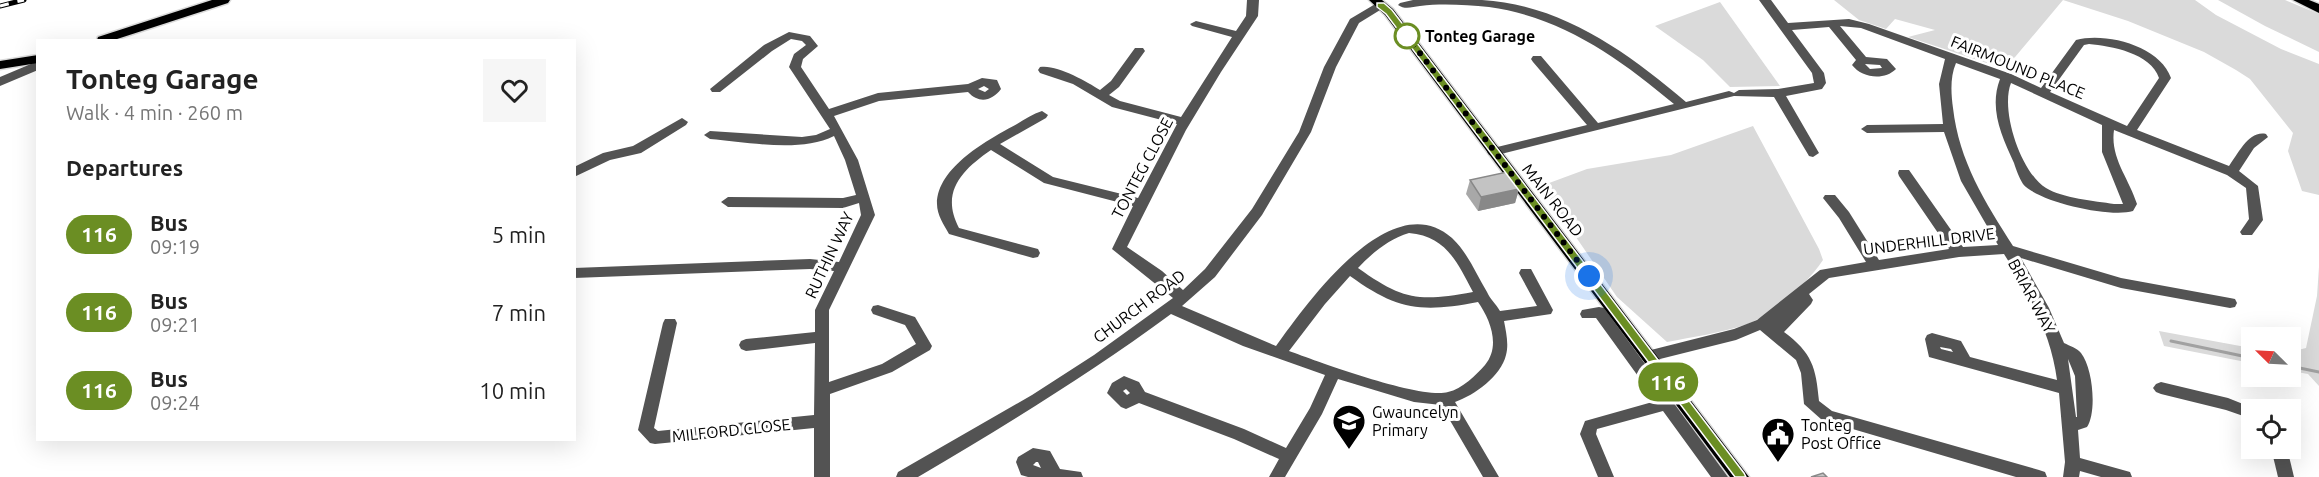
<!DOCTYPE html>
<meta charset="utf-8">
<style>
body{margin:0;font-family:Ubuntu,sans-serif;background:#f6f6f6;color:#222;height:100vh;display:flex;flex-direction:column;font-size:22px;white-space:nowrap}
*{box-sizing:border-box;margin:0}
p{font-size:20px;color:#767676}
.icon{flex:none;width:33px;height:33px;fill:none;stroke:currentColor;stroke-width:2;stroke-linecap:round;stroke-linejoin:round}
.map{position:relative;flex:1;overflow:hidden}
.panel{position:absolute;left:36px;top:39px;width:540px;height:402px;display:flex;flex-direction:column;background:#fff;border-radius:0px;box-shadow:0 6px 24px #0002}
.panel>*{flex:none}
.badge{padding:0 12px;border-radius:20px;font-size:21px;line-height:39px}
.needle{width:39px;rotate:294deg}
.tools{position:absolute;left:2241px;top:327px;display:grid;gap:12px}
.tools a{display:grid;place-items:center;width:60px;height:60px;border-radius:0px;background:#fff;box-shadow:0 6px 24px #0002;font-size:30px}
.you{position:absolute;width:30px;height:30px;margin:-15px;border:4px solid #fff;border-radius:50%;background:#1a73e8;box-shadow:0 0 0 9px #1a73e833}
.map>.badge{position:absolute;translate:-50% -50%;box-shadow:0 0 0 3px #fff}
h2{padding:0 30px;font-size:22px;line-height:54px}
.round{display:grid;place-items:center;flex:none;width:63px;height:63px;border-radius:0px;background:#f6f6f6}
.overview{display:flex;align-items:center;justify-content:space-between;height:102px;padding:0 30px}
h1{font-size:28px;font-weight:600;line-height:45px}
ul{padding:0;list-style:none}
li{display:flex;align-items:center;gap:18px;height:78px;padding:0 30px}
li div{flex:1}
li b{display:block;font-size:22px}
li em{font-style:normal}
li .badge{min-width:66px;font-weight:700;text-align:center}
.map>svg:first-child{display:block}
</style>
<div class="map">
<svg width="2319" height="477" viewBox="0 0 2319 477">
<rect width="100%" height="100%" fill="#fff"/>
<g fill="#dadada">
<polygon points="1834,0 2063,0 2005,69 1908,37 1935,30 1895,19 1886,29 1859,20"/>
<polygon points="2063,0 2195,0 2216,15 2281,49 2319,64 2319,195 2302,191 2288,151 2293,133 2250,79 2236,70 2204,52 2128,21"/>
<polygon points="2218,0 2285,0 2319,14 2319,52 2265,26"/>
<polygon points="1720,2 1780,86 1730,87 1703,60 1655,26"/>
<path d="M1753 126 1819 249 1823 260C1806 285 1774 314 1745 325 1720 333 1693 337 1667 342L1617 297 1541 186 1587 169 1671 155Z"/>
<polygon points="2319,267 2319,386 2308,374 2291,371 2290,352 2306,348 2317,296"/>
<polygon points="2159,331 2251,348 2251,363 2164,346"/>
</g>
<g fill="none" stroke-linecap="round" stroke-linejoin="round">
<g stroke="#a1a1a1" stroke-width="3">
<polyline points="2171,341 2252,358"/>
<polyline points="2290,366 2319,372"/>
</g>
<defs>
<g id="major">
<polygon points="212,0 230,0 228,3 114,40 97,40 98,37"/>
<polygon points="1369,0 1382,0 1393,9 1749,477 1730,477 1385,15"/>
<polygon points="2293,0 2309,0 2319,4 2319,13"/>
<polygon points="38,55 38,63 0,69 0,61"/>
</g>
</defs>
<use href="#major" stroke="#dbdbdb" stroke-width="3"/>
<g fill="#535353" fill-rule="evenodd">
<path d="M1247 0H1259L1258 16 1221 72 1186 130 1127 247 1162 271 1183 290 1205 269 1252 209 1299 132 1324 67 1350 19 1377 3H1385V7L1359 23 1336 67 1311 132 1262 215 1215 277 1182 306 1276 346C1307 303 1391 184 1452 238 1468 253 1476 274 1487 292 1490 299 1496 304 1500 311L1537 306 1519 273 1521 269H1531L1553 310 1551 314 1504 321C1506 332 1509 344 1506 355 1501 376 1475 395 1455 402L1499 477H1483L1441 405 1414 402 1338 379 1322 414 1285 477H1269L1279 459 1234 439 1139 403 1126 409 1121 407 1107 393 1112 383 1124 376 1139 382 1145 392 1244 429 1286 448 1310 408 1325 375 1243 346 1171 314C1088 375 1006 425 918 477H896L898 472 1032 395 1094 355 1173 298 1112 249 1133 206 1044 183 991 150C962 170 940 192 959 228L1038 249 1040 253 1038 257 1033 258 949 234C944 225 937 215 937 204 937 167 989 139 1017 124 1025 119 1033 114 1042 111L1048 115 1046 118 1000 144 1053 177 1138 198 1177 124 1112 107 1073 84 1040 73 1038 70 1040 67C1056 64 1086 81 1100 90L1111 81 1135 48H1143L1145 51 1119 87 1109 95 1120 101 1181 117 1232 37 1192 26 1190 24 1196 21 1236 31 1246 16ZM1409 233C1446 236 1457 262 1473 292 1418 302 1403 300 1358 268 1372 253 1389 239 1409 233ZM1350 276C1397 310 1421 313 1478 302 1490 319 1501 346 1485 365 1476 375 1462 389 1448 392 1422 400 1319 362 1289 351L1325 304ZM1126 389 1130 393 1127 395 1123 391Z"/>
<path d="M1413 0C1436 0 1459 0 1482 0 1562 5 1627 52 1686 102L1729 91 1734 93 1739 90 1778 89 1814 83 1812 73 1759 0H1771L1788 23 1849 19 1869 24 2011 74 2041 88 2076 40C2106 32 2160 46 2171 78L2137 130 2229 166C2238 154 2249 130 2266 134L2268 137 2254 148 2239 171 2258 186 2263 220 2252 235H2242L2240 232 2249 219 2246 188 2227 175 2114 130C2110 158 2129 178 2137 204L2133 211C2110 218 2038 202 2023 184 2019 178 2016 169 2014 163 2001 135 1989 108 2000 79L1956 63C1950 77 1951 93 1953 108 1959 161 1985 202 2013 246L2121 278 2230 298 2235 299 2237 303 2235 307 2230 308 2121 288 2021 258 2049 308 2064 343C2070 346 2077 348 2081 353 2093 368 2097 412 2087 427L2078 430 2080 458 2130 472 2132 477H2101L2080 471 2079 477H2063L2065 462 2059 393 1929 357 1925 339 1927 335 1932 333 1961 341 1970 357 2057 380C2051 333 2029 294 2004 254L1959 257 1829 278 1809 294 1813 300 1811 304 1784 332C1812 353 1816 367 1819 401L1832 411 2039 470 2045 472 2047 477H2016L1822 420 1804 404 1801 373 1796 360 1760 330 1736 340 1648 362 1643 360 1641 356 1643 352 1734 329 1757 320 1820 270 1866 262 1839 218 1823 198 1825 195H1835L1849 212 1879 260 1949 249 1899 176 1898 173 1899 170H1909L1963 247 1998 245 1961 181 1944 132 1867 133 1861 129 1867 125 1943 124 1939 84 1945 59 1861 28 1840 26 1866 57 1887 59 1896 69C1884 81 1862 78 1852 65L1856 60 1829 27 1792 30 1824 73 1826 83 1822 89 1786 96 1819 153 1813 157 1809 156 1774 97 1734 96 1493 156 1489 155 1487 152 1489 149 1587 125 1533 62 1531 59 1533 56H1541L1598 123 1674 104C1619 58 1562 17 1489 7 1466 5 1443 3 1420 6 1412 7 1405 10 1398 5L1400 3ZM2089 44C2111 46 2151 53 2159 78L2127 126 2050 92 2084 45ZM1865 64 1880 65 1882 68 1870 69ZM2011 83 2102 125V152L2123 204H2114C2095 201 2062 198 2046 188 2021 173 2000 110 2011 83ZM1940 347 1951 349 1953 352 1941 349ZM2068 359 2075 376 2077 417H2076Z"/>
<path d="M789 32 810 36 818 46 803 59 801 67 829 109 878 93 968 84 982 78 997 80 1001 89C992 101 979 104 968 92L879 101 834 116 858 160 875 215 829 310V382L882 364 916 344 905 325 873 314 871 310 873 306 878 305 915 317 932 346 930 350 892 372 830 394V477H814V428L655 444 650 443 638 430 663 323 665 319H675L677 323 654 428 658 431 814 415 815 343 746 351 741 349 739 345 741 341 746 339 815 332V310L834 271 810 269 574 278V268L810 259 839 262 861 215 859 203 843 208 728 207 721 202 728 197 843 198 856 195 845 160 834 136C800 153 748 142 710 139L704 135 710 131 802 137 816 135 830 129 789 67 794 54 806 45 802 41 791 39 772 51 720 92H712L710 89 764 45ZM984 86 989 89 985 92 978 89Z"/>
<polygon points="38,61 38,70 0,86 0,77"/>
<polygon points="682,118 688,122 686,125 641,153 610,160 574,177 574,167 603,153 633,146"/>
<polygon points="1599,307 1604,308 1728,477 1711,477 1663,411 1597,429 1596,434 1614,477 1598,477 1580,434 1585,421 1656,401 1596,318 1582,318 1580,314 1582,310"/>
<polygon points="2161,382 2228,398 2258,410 2252,410 2252,419 2226,410 2161,394 2156,392 2153,388 2156,384"/>
<path d="M1033 448 1050 451 1060 469 1081 472 1083 477H1028L1021 475 1016 462 1018 457ZM1036 462H1038L1041 468 1033 465Z"/>
<polygon points="2271,448 2287,448 2294,477 2278,477"/>
</g>
<use href="#major" fill="#000" fill-rule="evenodd"/>
<defs>
<polyline id="rail" points="0,6 24,0"/>
</defs>
<use href="#rail" stroke="#000" stroke-width="5"/>
<use href="#rail" stroke="#fff" stroke-width="3" stroke-dasharray="9" stroke-linecap="butt"/>
</g>
<polygon fill="#a8a8a8" points="1470,180 1519,189 1515,203 1478,211 1466,194"/>
<polygon fill="#888" points="1519,189 1515,203 1478,211 1481,197"/>
<g fill="#c3c3c3" stroke="#888" stroke-width="1.5">
<polygon points="1507,172 1519,189 1481,197 1470,180"/>
<polygon points="1823,473 1827,477 1811,477"/>
</g>
<polygon fill="#6b8e23" stroke="#fff" stroke-width="1.5" points="1377,3 1384,3 1392,10 1744,473 1746,477 1735,477 1386,14 1377,7"/>
<g fill="none" stroke-linecap="round" stroke-linejoin="round">
<polyline stroke="#000" stroke-width="6" stroke-dasharray="0 10.8" points="1407,36 1589,276"/>
</g>
<defs>
<symbol id="school-pin" viewBox="-11 -11 22 30"><path d="M0 17L-7.5 6A9.5 9.5 0 1 1 7.5 6Z" fill="#000" stroke="#fff"/><path d="M0-5L7-2L0 1L-7-2ZM-4 1L0 2.5L4 1V4Q0 6-4 4Z" fill="#fff"/></symbol>
<symbol id="civic-pin" viewBox="-11 -11 22 30"><path d="M0 17L-7.5 6A9.5 9.5 0 1 1 7.5 6Z" fill="#000" stroke="#fff"/><path d="M-.6-6.5H3V-4.5H.6V-3L4-1V1h2V6H-6V1h2V-1L-.6-3ZM-1.2 2.5V6h2.4V2.5Z" fill="#fff"/></symbol>
</defs>
<g fill-rule="evenodd">
<use href="#school-pin" x="1330" y="402" width="38" height="52"/>
<use href="#civic-pin" x="1759" y="415" width="38" height="52"/>
</g>
<circle fill="#fff" stroke="#6b8e23" stroke-width="3" cx="1407" cy="36" r="12"/>
<g text-anchor="middle" stroke-width="6" stroke-linejoin="round" paint-order="stroke">
<g font-size="16" font-weight="bold" fill="#000" stroke="#fff" text-anchor="start">
<text x="1425" y="42">Tonteg Garage</text>
</g>
<g font-size="16" fill="#000" stroke="#fff">
<text transform="translate(2018 67) rotate(22)" y="6">FAIRMOUND PLACE</text>
<text transform="translate(1142 168) rotate(-62)" y="6">TONTEG CLOSE</text>
<text transform="translate(1553 200) rotate(52)" y="6">MAIN ROAD</text>
<text transform="translate(1929 241) rotate(-7)" y="6">UNDERHILL DRIVE</text>
<text transform="translate(829 255) rotate(-65)" y="6">RUTHIN WAY</text>
<text transform="translate(2032 296) rotate(62)" y="6">BRIAR WAY</text>
<text transform="translate(1139 306) rotate(-37)" y="6">CHURCH ROAD</text>
<text transform="translate(731 430) rotate(-6)" y="6">MILFORD CLOSE</text>
</g>
<g font-size="16" fill="#000" stroke="#fff" text-anchor="start">
<text x="1372" y="418">Gwauncelyn<tspan x="1372" dy="18">Primary</tspan></text>
<text x="1801" y="431">Tonteg<tspan x="1801" dy="18">Post Office</tspan></text>
</g>
</g>
</svg>
<div class="tools">
<a><svg class="needle" viewBox="-14 -14 28 28"><path d="M0-13l5 13h-10z" fill="#e53935"/><path d="M0 13l5-13h-10z" fill="#767676"/></svg></a>
<a><svg class="icon" aria-label="locate" viewBox="0 0 24 24"><circle cx="12" cy="12" r="6"/><path d="M12 2v4M12 18v4M2 12h4M18 12h4"/></svg></a>
</div>
<div class="you" style="left:1589px;top:276px"></div>
<b class="badge" style="left:1668px;top:382px;background:#6b8e23;color:#fff">116</b>
<section class="panel">
<div class="overview"><div><h1>Tonteg Garage</h1><p>Walk · 4 min · 260 m</p></div><a class="round"><svg class="icon" aria-label="heart" viewBox="0 0 24 24"><path d="M12 20l-8-8c-3-5 5-10 8-4 3-6 11-1 8 4z"/></svg></a></div>
<h2>Departures</h2>
<ul>
<li><span class="badge" style="background:#6b8e23;color:#fff">116</span><div><b>Bus</b><p>09:19</p></div><em>5 min</em></li>
<li><span class="badge" style="background:#6b8e23;color:#fff">116</span><div><b>Bus</b><p>09:21</p></div><em>7 min</em></li>
<li><span class="badge" style="background:#6b8e23;color:#fff">116</span><div><b>Bus</b><p>09:24</p></div><em>10 min</em></li>
</ul>
</section>
</div>
